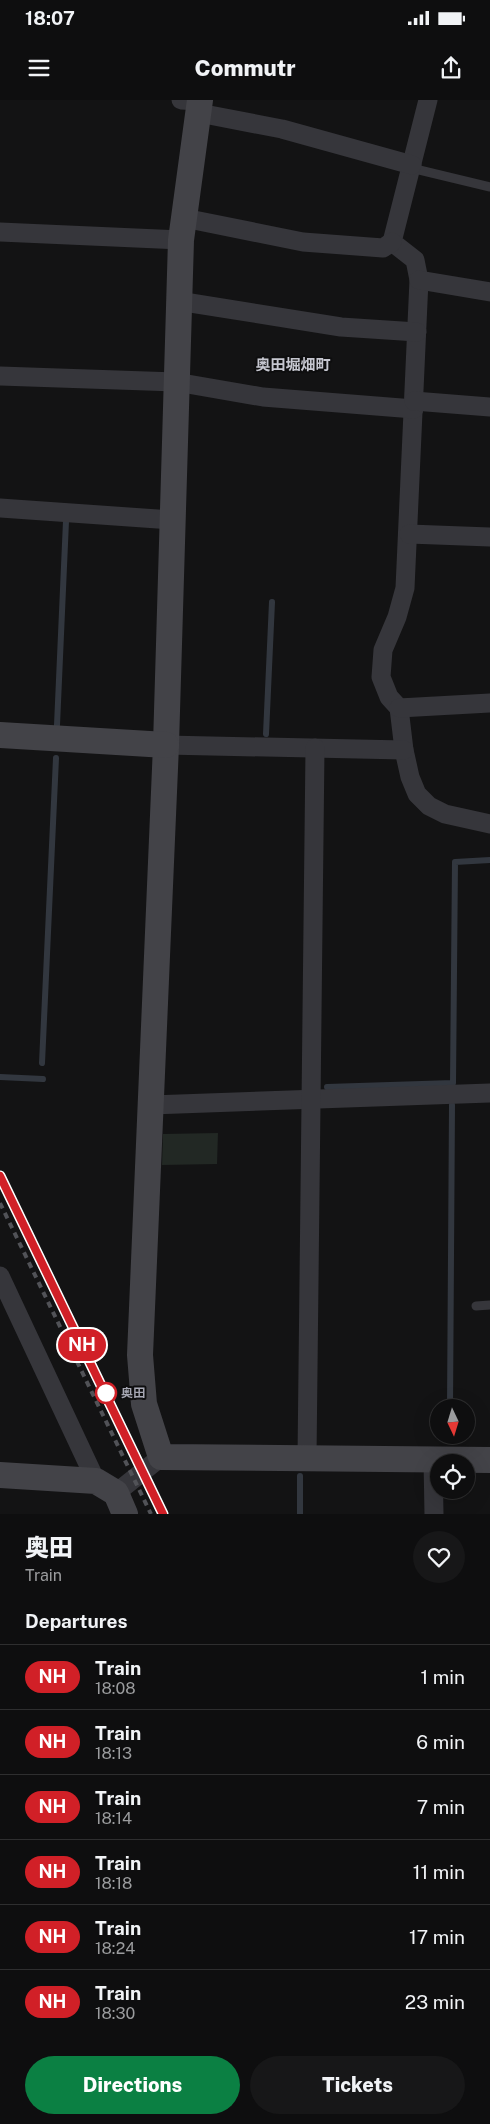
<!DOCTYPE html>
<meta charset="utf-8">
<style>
body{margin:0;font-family:"Public Sans","Noto Sans JP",sans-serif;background:#171718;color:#f1f3f6;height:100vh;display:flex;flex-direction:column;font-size:19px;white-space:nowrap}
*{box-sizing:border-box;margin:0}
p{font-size:16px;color:#9b9c9e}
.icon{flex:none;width:28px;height:28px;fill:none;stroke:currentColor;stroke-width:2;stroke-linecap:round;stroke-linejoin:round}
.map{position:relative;height:1414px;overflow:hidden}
.side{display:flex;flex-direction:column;background:#0e0e0f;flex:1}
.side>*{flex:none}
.badge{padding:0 10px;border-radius:16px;font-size:18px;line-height:32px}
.needle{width:32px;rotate:176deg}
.fabs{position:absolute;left:430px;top:1299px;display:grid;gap:10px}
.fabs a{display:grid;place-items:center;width:45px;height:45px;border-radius:50%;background:#0e0e0f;box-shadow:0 5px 20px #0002,0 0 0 1px #2e2e2f;font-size:25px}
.map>.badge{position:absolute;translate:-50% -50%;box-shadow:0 0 0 2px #fff}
h2{padding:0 25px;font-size:19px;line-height:45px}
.round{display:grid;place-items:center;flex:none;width:52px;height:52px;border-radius:26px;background:#171718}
.summary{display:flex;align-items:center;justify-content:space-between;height:85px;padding:0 25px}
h1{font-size:24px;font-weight:800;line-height:38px}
.primary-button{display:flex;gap:10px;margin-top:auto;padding:10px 25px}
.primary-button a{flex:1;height:58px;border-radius:30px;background:#0b8043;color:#fff;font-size:20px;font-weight:800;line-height:58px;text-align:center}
.primary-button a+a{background:#171718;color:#f1f3f6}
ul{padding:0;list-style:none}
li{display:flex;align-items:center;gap:15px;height:65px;padding:0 25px;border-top:1px solid #2e2e2f}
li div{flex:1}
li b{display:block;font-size:19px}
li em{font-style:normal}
li .badge{min-width:55px;font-weight:700;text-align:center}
.status{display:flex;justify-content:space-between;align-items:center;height:35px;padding:0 25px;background:#0e0e0f;direction:ltr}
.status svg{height:14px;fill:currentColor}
header{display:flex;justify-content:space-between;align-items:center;height:65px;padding:0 25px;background:#0e0e0f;font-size:22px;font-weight:800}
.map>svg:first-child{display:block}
</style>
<div class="status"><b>18:07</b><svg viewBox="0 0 49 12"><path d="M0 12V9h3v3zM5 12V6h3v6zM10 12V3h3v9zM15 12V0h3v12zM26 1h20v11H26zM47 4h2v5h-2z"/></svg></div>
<header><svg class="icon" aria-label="menu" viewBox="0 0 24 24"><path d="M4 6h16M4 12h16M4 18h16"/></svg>Commutr<svg class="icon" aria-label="share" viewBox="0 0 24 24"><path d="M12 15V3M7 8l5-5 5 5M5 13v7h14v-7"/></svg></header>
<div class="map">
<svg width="490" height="1414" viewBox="0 0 490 1414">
<rect width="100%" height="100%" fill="#131314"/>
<polygon fill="#222824" points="218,1033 217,1064 162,1065 163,1034"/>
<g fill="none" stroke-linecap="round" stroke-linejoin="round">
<g stroke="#32373f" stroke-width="6">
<polyline points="57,625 66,421"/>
<polyline points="266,634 272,502"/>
<polyline points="42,963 56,658"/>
<polyline points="0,977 43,979"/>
<polyline points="327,987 453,983 455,762 490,760"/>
<polyline points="450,1308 452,1005"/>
<polyline points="300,1414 300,1376"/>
</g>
<g stroke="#36363b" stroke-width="9">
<polyline points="411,68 490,87"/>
<polyline points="476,1206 490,1205"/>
</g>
<g stroke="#36363b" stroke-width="19">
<polyline points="181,0 200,1"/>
<polyline points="428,0 392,142 415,160 419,180 405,488 397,517 383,550 381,577 389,597 399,608 404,650 410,677 417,694 429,706 445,714 490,724"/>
<polyline points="199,13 282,29 412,65"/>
<polyline points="184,118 303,142 383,148 392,142"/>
<polyline points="0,132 181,140"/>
<polyline points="419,180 490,192"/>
<polyline points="178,201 341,227 417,232"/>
<polyline points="0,276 176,282 263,297 414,309"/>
<polyline points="414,301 490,307"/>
<polyline points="0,408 172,420"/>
<polyline points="409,434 490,437"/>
<polyline points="399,608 490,603"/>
<polyline points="166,645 404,650"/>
<polyline points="151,1005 490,993"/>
<polyline points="0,1176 96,1381"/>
<polyline points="307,1358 315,648"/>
<polyline points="433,1359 434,1414"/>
<polyline points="116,1393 161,1357"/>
</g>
<g stroke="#434348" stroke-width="26">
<polyline points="200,0 181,140 166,645 140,1255 144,1304 161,1357 490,1360"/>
<polyline points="0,635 166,645"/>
<polyline points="0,1375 96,1381 116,1393 125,1414"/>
</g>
<g stroke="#515257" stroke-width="4" stroke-dasharray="6 5" stroke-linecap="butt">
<polyline points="0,1076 163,1414"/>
<polyline points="0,1103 151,1414"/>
</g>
</g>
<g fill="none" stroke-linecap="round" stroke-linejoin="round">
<defs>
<polyline id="line" points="0,1076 163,1414"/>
</defs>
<use href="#line" stroke="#fff" stroke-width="11"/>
<use href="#line" stroke="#d12027" stroke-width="8"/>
</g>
<circle fill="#fff" stroke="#d12027" stroke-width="2.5" cx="106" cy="1293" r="10"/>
<g text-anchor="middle" stroke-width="4" stroke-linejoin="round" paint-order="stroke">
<g font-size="12" font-weight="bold" fill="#a6a7b3" stroke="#0e0e0f" text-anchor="start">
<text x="121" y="1297">奥田</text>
</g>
<g font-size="15" font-weight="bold" fill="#c6c7d0" stroke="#0e0e0f">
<text x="293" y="270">奥田堀畑町</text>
</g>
</g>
</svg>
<div class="fabs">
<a><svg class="needle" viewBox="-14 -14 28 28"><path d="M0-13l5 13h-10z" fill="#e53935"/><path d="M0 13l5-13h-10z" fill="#9b9c9e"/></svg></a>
<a><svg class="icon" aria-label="locate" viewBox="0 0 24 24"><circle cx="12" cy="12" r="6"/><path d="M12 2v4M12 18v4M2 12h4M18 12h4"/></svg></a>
</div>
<b class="badge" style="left:82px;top:1245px;background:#d12027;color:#fff">NH</b>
</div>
<section class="side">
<div class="summary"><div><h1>奥田</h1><p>Train</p></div><a class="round"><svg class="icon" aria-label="heart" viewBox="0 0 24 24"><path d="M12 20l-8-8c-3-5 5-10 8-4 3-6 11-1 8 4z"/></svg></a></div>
<h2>Departures</h2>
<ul>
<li><span class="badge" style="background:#d12027;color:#fff">NH</span><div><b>Train</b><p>18:08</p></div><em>1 min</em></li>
<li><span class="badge" style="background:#d12027;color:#fff">NH</span><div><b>Train</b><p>18:13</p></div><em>6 min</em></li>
<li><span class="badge" style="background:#d12027;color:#fff">NH</span><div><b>Train</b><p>18:14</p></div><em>7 min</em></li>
<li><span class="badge" style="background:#d12027;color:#fff">NH</span><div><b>Train</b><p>18:18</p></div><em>11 min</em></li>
<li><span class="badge" style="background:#d12027;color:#fff">NH</span><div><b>Train</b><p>18:24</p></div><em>17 min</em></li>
<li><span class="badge" style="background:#d12027;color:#fff">NH</span><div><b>Train</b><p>18:30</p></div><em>23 min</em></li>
</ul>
<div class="primary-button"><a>Directions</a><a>Tickets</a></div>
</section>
